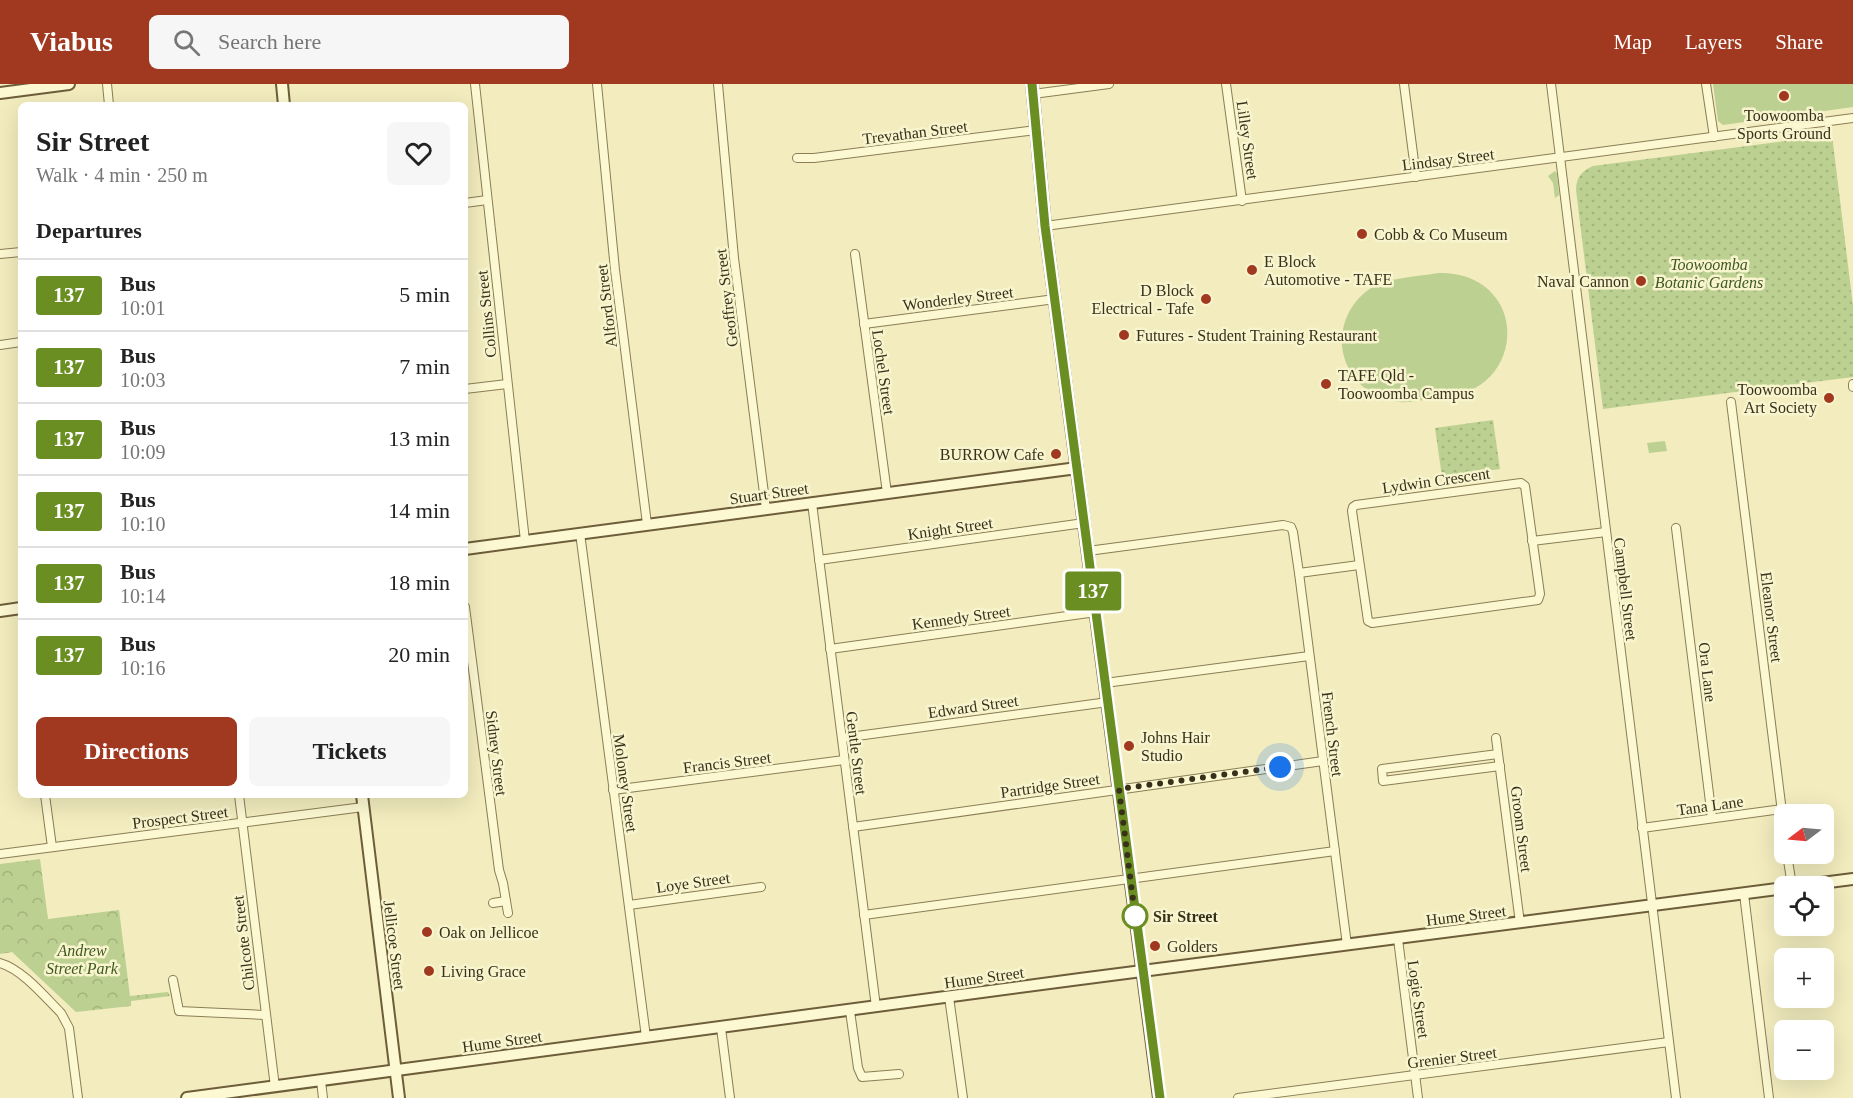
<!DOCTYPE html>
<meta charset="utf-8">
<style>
body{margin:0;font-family:"Times New Roman",serif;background:#f6f6f6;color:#222;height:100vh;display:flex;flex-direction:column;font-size:22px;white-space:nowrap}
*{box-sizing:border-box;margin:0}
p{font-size:20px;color:#767676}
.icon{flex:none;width:33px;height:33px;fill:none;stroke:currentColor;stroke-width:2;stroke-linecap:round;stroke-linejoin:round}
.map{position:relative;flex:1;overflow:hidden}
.panel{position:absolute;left:18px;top:18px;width:450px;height:696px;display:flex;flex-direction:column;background:#fff;border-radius:9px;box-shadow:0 6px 24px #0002}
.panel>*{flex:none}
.badge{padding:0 12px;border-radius:4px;font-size:21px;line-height:39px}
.needle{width:39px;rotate:254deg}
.tools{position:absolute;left:1774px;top:720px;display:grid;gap:12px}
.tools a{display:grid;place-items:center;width:60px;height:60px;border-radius:9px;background:#fff;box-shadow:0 6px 24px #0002;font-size:30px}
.you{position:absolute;width:30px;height:30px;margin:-15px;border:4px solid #fff;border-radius:50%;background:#1a73e8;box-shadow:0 0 0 9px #1a73e833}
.map>.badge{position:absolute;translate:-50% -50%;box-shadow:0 0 0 3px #fff}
h2{padding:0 18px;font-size:22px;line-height:54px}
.round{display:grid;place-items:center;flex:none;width:63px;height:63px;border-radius:9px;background:#f6f6f6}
.headline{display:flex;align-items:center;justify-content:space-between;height:102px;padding:0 18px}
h1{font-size:28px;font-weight:600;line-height:45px}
.action{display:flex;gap:12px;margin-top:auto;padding:12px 18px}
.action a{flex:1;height:69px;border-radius:9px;background:#a03920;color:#fff;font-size:24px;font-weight:600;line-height:69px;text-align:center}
.action a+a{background:#f6f6f6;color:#222}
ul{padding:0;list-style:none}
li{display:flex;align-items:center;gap:18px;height:72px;padding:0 18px;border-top:2px solid #e0e0e0}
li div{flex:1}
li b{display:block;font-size:22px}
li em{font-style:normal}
li .badge{min-width:66px;font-weight:700;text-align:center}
header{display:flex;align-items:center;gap:36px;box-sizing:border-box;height:84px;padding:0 30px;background:#a03920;color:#fff}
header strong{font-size:28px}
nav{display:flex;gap:33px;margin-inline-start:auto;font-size:21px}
.search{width:420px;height:54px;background:#f6f6f6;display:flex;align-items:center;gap:15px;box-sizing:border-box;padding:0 21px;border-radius:9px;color:#767676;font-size:22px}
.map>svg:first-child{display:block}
</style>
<header>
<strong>Viabus</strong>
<div class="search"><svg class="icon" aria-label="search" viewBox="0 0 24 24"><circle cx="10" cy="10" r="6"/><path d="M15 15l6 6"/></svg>Search here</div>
<nav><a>Map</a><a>Layers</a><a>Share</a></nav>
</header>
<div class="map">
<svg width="1853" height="1014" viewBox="0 0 1853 1014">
<defs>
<pattern id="forest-crowns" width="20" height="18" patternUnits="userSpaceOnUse" patternTransform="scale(1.5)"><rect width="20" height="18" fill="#bcd091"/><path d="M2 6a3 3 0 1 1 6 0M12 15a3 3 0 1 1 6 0" fill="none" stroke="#a2b37c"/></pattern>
<pattern id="garden-dots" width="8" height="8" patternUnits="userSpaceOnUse" patternTransform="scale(1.5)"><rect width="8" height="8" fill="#bcd091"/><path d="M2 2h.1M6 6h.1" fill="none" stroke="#a2b37c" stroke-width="1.8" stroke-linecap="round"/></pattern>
</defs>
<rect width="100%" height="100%" fill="#f2ecbe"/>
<g fill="#bcd091">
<polygon points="1713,0 1853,0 1853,23 1723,41 1718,37"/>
<polygon points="1555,87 1557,90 1559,111 1555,114 1553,99 1548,92"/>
<path d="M1439 189C1463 189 1484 196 1498 217 1517 246 1506 288 1475 304 1462 311 1446 312 1431 315 1421 316 1410 319 1399 318 1370 316 1345 292 1342 262 1340 234 1357 207 1384 198 1402 193 1421 192 1439 189Z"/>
<polygon points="1665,357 1667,367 1649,369 1647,359"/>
</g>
<polygon fill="url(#forest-crowns)" points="40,775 48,835 119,826 130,912 168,908 170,912 131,917 131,922 76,928 12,868 0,870 0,780"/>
<g fill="url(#garden-dots)">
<path d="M1832 51 1853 222V293L1603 325 1576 106C1576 94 1581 87 1593 82Z"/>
<polygon points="1493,336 1500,385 1442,393 1435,344"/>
</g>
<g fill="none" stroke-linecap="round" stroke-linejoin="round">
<defs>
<g id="street">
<polyline points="107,0 109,21"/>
<polyline points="475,0 525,457"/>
<polyline points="597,0 615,186 647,440"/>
<polyline points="718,0 734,174 766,425"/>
<polyline points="1226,0 1242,117"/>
<polyline points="1404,0 1416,93"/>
<polyline points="1551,0 1676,1014"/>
<polyline points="1706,0 1714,53"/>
<polyline points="1033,10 1109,0"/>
<polyline points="797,74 814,74 1036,46"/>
<polyline points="465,119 487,116"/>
<polyline points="1045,142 1853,34"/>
<polyline points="0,170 21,168"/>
<polyline points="855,170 887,409"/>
<polyline points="864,240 1055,215"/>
<polyline points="0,261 21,258"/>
<polyline points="1853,300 1853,303"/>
<polyline points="465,305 507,300"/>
<polyline points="1731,318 1785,752"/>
<polygon points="1521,399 1525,402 1540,510 1538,516 1372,539 1368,537 1352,427 1353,423 1356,421"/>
<polyline points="812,419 876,923"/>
<polyline points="1676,444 1712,734"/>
<polyline points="580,449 646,953"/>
<polyline points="1532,457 1606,448"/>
<polyline points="1088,467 1283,441 1291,443 1293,448 1299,489 1347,861"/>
<polyline points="819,476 1084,439"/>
<polyline points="1299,489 1359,481"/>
<polyline points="465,523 499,786 503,799 508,829"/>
<polyline points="830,565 1096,528"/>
<polyline points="1105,599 1309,572"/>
<polyline points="842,654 1108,618"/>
<polyline points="1496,654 1520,839"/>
<polyline points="1498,670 1382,685 1383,697 1500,682"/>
<polyline points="613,706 844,676"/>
<polyline points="45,711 52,763"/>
<polyline points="239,711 275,1003"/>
<polyline points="853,743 1323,677"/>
<polyline points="1642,744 1782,725"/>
<polyline points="0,770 363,723"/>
<polyline points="1787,770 1792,802"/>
<polyline points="1744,810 1769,1014"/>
<polyline points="493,819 506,817"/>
<polyline points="629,821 761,803"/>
<polyline points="864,831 1335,767"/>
<polyline points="1398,855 1418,1014"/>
<path d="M0 879C22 885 45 913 61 929L69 944 78 1014"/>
<polyline points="173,896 179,927 265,931"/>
<polyline points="949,913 963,1014"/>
<polyline points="850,927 858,984 862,993 899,990"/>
<polyline points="721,944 730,1014"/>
<polyline points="321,997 323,1014"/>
<polyline points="1238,1014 1669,958"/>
</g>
<g id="secondary">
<polyline points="282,0 284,21"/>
<polyline points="1032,0 1045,142 1159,1014"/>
<polyline points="0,9 69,0"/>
<polyline points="465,465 1077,384"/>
<polyline points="0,527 21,524"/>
<polyline points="362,711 399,1014"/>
<polyline points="1798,802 1853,795"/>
<polyline points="187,1014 1080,895 1785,804"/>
</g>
</defs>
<use href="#street" stroke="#8b7d55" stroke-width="10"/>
<use href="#secondary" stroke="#6d5d39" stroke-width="14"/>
<use href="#street" stroke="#fcf8d2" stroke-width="8"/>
<use href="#secondary" stroke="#fcf8d2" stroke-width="10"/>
</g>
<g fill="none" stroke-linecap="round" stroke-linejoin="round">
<defs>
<polyline id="line" points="1032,0 1045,142 1160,1014"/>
</defs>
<use href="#line" stroke="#fff" stroke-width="14"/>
<use href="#line" stroke="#6b8e23" stroke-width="9"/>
<polyline stroke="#39301b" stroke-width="6" stroke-dasharray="0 10.8" points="1135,832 1136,839 1119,705 1280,683"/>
</g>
<g fill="#a03920" stroke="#f8f5ce" stroke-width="2">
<circle cx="1784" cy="12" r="6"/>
<circle cx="1362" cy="150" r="6"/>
<circle cx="1252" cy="186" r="6"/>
<circle cx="1641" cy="197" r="6"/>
<circle cx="1206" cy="215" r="6"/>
<circle cx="1124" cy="251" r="6"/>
<circle cx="1326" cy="300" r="6"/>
<circle cx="1829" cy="314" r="6"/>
<circle cx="1056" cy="370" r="6"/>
<circle cx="1129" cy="662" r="6"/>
<circle cx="427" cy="848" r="6"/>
<circle cx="1155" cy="862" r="6"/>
<circle cx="429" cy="887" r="6"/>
</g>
<circle fill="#fff" stroke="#6b8e23" stroke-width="3" cx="1135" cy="832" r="12"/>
<g text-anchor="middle" stroke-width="5" stroke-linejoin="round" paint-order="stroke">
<g font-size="16" fill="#39301b" stroke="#f8f5ce" text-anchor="start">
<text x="1784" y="37" text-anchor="middle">Toowoomba<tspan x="1784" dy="18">Sports Ground</tspan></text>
<text x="1374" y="156">Cobb &amp; Co Museum</text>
<text x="1264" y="183">E Block<tspan x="1264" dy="18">Automotive - TAFE</tspan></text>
<text x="1629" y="203" text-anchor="end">Naval Cannon</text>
<text x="1194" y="212" text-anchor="end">D Block<tspan x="1194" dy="18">Electrical - Tafe</tspan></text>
<text x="1136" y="257">Futures - Student Training Restaurant</text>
<text x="1338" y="297">TAFE Qld -<tspan x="1338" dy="18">Toowoomba Campus</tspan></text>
<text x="1817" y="311" text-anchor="end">Toowoomba<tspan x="1817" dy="18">Art Society</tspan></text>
<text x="1044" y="376" text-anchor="end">BURROW Cafe</text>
<text x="1141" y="659">Johns Hair<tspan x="1141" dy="18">Studio</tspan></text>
<text x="439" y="854">Oak on Jellicoe</text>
<text x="1167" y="868">Golders</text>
<text x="441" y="893">Living Grace</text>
</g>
<g font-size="16" fill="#39301b" stroke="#f8f5ce">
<text transform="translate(915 48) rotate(-7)" y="6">Trevathan Street</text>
<text transform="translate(1248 56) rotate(82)" y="6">Lilley Street</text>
<text transform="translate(1448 75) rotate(-7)" y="6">Lindsay Street</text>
<text transform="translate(726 214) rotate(-97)" y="6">Geoffrey Street</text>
<text transform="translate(958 214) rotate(-7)" y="6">Wonderley Street</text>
<text transform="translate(606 222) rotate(-97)" y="6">Alford Street</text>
<text transform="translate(486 230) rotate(-96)" y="6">Collins Street</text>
<text transform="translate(884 288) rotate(82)" y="6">Lochel Street</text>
<text transform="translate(1436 396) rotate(-8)" y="6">Lydwin Crescent</text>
<text transform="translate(769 409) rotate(-8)" y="6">Stuart Street</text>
<text transform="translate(950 444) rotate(-8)" y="6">Knight Street</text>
<text transform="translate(1626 505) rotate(83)" y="6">Campbell Street</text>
<text transform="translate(961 533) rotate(-8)" y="6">Kennedy Street</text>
<text transform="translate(1772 533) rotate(83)" y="6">Eleanor Street</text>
<text transform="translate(1708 588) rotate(83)" y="6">Ora Lane</text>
<text transform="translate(973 622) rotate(-8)" y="6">Edward Street</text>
<text transform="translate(1333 650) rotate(83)" y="6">French Street</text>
<text transform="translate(497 669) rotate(83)" y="6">Sidney Street</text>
<text transform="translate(857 669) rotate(83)" y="6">Gentle Street</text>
<text transform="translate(727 678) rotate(-7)" y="6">Francis Street</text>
<text transform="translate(626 699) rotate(82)" y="6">Moloney Street</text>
<text transform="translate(1050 701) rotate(-8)" y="6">Partridge Street</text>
<text transform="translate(1710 721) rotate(-8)" y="6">Tana Lane</text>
<text transform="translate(180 733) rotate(-7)" y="6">Prospect Street</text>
<text transform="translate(1522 745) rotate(83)" y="6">Groom Street</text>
<text transform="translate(693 798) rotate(-8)" y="6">Loye Street</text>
<text transform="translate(1466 831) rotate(-7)" y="6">Hume Street</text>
<text transform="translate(243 859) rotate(-97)" y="6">Chilcote Street</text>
<text transform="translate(395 861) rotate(83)" y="6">Jellicoe Street</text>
<text transform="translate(984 893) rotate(-8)" y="6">Hume Street</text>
<text transform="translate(1419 915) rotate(82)" y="6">Logie Street</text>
<text transform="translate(502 957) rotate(-8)" y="6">Hume Street</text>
<text transform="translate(1452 973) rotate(-7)" y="6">Grenier Street</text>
</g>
<g font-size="16" font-style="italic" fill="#3e5820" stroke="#f8f5ce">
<text x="1709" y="186">Toowoomba<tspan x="1709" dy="18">Botanic Gardens</tspan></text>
<text x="82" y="872">Andrew<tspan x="82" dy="18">Street Park</tspan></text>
</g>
<g font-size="16" font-weight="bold" fill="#39301b" stroke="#f8f5ce" text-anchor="start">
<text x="1153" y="838">Sir Street</text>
</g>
</g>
</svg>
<div class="tools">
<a><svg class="needle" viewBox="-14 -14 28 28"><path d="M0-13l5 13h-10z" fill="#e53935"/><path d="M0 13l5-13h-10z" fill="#767676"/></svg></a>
<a><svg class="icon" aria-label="locate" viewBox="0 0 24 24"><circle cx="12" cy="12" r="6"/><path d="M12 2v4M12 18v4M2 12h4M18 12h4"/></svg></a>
<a>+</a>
<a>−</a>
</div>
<div class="you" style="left:1280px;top:683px"></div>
<b class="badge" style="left:1093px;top:507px;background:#6b8e23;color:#fff">137</b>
<section class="panel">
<div class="headline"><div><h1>Sir Street</h1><p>Walk · 4 min · 250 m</p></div><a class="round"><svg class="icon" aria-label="heart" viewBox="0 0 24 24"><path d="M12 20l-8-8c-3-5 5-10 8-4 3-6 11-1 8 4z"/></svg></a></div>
<h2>Departures</h2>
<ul>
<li><span class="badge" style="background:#6b8e23;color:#fff">137</span><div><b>Bus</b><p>10:01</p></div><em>5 min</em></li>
<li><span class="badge" style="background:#6b8e23;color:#fff">137</span><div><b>Bus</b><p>10:03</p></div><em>7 min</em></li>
<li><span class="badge" style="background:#6b8e23;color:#fff">137</span><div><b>Bus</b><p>10:09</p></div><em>13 min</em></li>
<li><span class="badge" style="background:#6b8e23;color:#fff">137</span><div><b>Bus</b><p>10:10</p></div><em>14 min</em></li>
<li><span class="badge" style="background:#6b8e23;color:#fff">137</span><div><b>Bus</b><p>10:14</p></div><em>18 min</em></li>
<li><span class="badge" style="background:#6b8e23;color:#fff">137</span><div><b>Bus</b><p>10:16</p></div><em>20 min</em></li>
</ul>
<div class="action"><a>Directions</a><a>Tickets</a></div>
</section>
</div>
